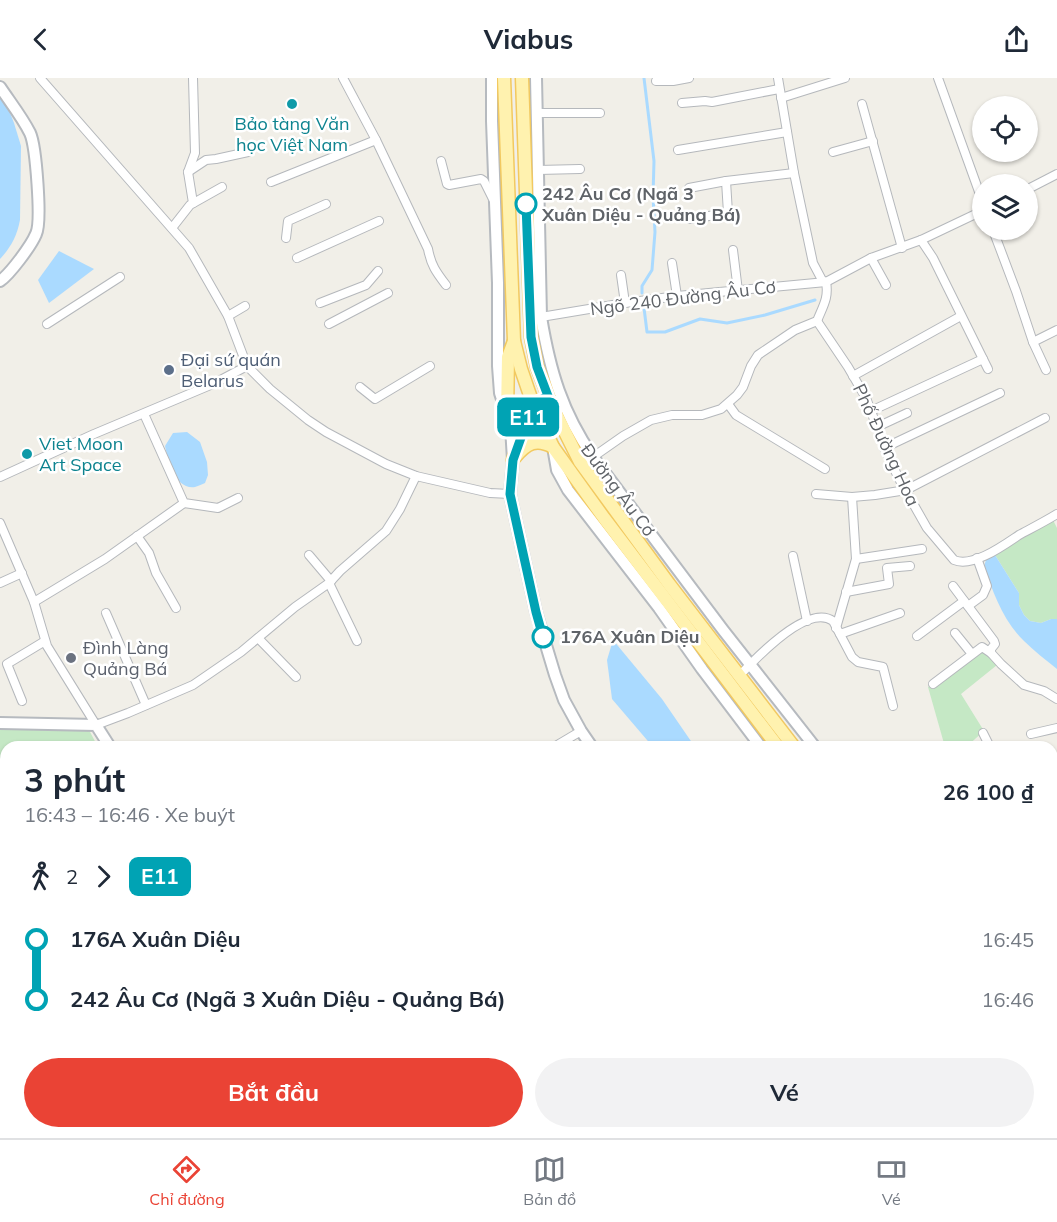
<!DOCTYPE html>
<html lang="vi">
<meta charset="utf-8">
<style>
body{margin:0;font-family:Mulish,sans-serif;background:#f2f2f3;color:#1f2937;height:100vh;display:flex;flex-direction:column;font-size:22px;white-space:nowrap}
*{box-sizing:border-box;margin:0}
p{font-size:20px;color:#747a83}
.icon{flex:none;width:33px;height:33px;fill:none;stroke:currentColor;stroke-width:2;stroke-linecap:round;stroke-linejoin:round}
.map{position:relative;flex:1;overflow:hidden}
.panel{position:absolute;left:0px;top:663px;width:1058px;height:398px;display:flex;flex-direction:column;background:#fff;border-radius:18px 18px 0 0;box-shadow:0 2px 4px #0004}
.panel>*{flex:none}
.badge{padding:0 12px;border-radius:9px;font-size:21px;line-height:39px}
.tools{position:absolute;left:972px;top:18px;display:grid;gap:12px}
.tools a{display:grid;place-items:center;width:66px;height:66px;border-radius:50%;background:#fff;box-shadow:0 2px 4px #0004;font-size:30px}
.map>.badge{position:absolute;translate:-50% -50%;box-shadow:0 0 0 3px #fff}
.legs{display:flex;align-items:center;gap:9px;height:66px;padding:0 24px;font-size:20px}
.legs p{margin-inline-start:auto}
.overview{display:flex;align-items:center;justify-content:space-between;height:102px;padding:0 24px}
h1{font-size:33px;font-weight:700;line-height:45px}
.primary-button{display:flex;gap:12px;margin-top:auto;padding:12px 24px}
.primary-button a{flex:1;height:69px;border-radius:36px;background:#ea4335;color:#fff;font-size:24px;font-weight:700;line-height:69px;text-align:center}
.primary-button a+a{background:#f2f2f3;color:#1f2937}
ul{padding:0 24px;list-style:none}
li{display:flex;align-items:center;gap:21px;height:60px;font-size:22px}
li i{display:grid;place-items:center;width:9px;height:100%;margin:0 8px;background:currentColor}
li i::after{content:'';width:15px;height:15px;margin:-8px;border:4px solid;border-radius:50%;background:#fff}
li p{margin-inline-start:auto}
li:first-child i{background:linear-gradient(#0000 50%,currentColor 0)}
li:last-child i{background:linear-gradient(currentColor 50%,#0000 0)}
header{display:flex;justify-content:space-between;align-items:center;height:78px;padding:0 24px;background:#fff;font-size:27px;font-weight:700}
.tab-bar{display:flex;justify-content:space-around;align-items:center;height:84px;border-top:2px solid #e0e1e3;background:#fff;font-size:16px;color:#747a83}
.tab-bar a{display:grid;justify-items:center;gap:3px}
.tab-bar .on{color:#ea4335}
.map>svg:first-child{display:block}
</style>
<header><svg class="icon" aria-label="back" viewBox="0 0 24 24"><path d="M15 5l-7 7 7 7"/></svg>Viabus<svg class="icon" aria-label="share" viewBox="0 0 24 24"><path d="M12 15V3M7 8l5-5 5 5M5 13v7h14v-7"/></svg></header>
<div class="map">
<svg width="1057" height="1060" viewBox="0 0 1057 1060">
<rect width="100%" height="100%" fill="#f1efe8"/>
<g fill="#c5e8c5">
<polygon points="1053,442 1057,450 1057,541 1051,541 1041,545 1030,543 1024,537 1019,527 1019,515 995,477"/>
<polygon points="979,568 997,587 961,616 984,653 966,669 945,669 928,609"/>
<polygon points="0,648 89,652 98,669 6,669 6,771 0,774"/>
</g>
<g fill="#aadaff">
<path d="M0 14 3 17 14 45 21 68 20 142C17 158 11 169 0 181Z"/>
<polygon points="59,173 94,191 49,225 38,202"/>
<path d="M187 354 200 364 207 384 208 397 205 405C202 406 199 408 195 409 175 412 168 382 165 368L173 355Z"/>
<path d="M995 477 1019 515V527L1024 537 1030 543 1041 545 1051 541H1057V591C1046 582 1034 573 1024 563 1003 543 993 514 984 488L986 482Z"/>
<polygon points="613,562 662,621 695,669 653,669 612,621 607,582"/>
<polygon points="1007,1055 1012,1060 895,1060 890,1055"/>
</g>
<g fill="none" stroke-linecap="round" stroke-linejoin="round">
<g stroke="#aadaff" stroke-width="3">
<polyline points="642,215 642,208 652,192 655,154 653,118 654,83 644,0"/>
<polyline points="644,230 647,254 665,254 700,241 727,245 765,237 815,222"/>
</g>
<defs>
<g id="street">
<polyline points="40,0 189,170 228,238 247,288 270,311 308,342 326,354 386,386 416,398 490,415 510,416"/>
<polyline points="193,0 195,75 188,94 193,125"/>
<path d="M343 0 376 62 428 171C431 187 436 194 446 207"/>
<polyline points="938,0 982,122"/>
<polyline points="656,3 673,3 689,0"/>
<polyline points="781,20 845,0"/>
<polyline points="682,25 705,23 712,24 779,11"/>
<polyline points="862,26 902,170"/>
<polyline points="537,35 600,35"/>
<polyline points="678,72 787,54"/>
<polyline points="833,74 873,63"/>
<polyline points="441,83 447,106 449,107 481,101 484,103 494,123"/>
<polyline points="538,92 580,91"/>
<polyline points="188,94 206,82 216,81 248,74"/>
<polyline points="271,104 376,62"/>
<polyline points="689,110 726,103 794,95"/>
<polyline points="1028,111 1057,96"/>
<polyline points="690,141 728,135 726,103"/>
<polyline points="172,150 190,127 222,109"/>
<polyline points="993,152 1016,213 1033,264 1046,292"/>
<polyline points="286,160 288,143 326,126"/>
<polyline points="733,172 738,213"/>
<polyline points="297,180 379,143"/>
<polyline points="871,180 886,207"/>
<polyline points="672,185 677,218"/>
<polyline points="621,197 625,225"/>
<polyline points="320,225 366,207 378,193"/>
<polyline points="228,238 245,228"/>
<polyline points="541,239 625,225 677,218 826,204 871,180 921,162 982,133"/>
<path d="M817 243 848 289 866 320 886 373 898 399 927 450 954 482C973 490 1004 467 1019 457 1032 450 1044 444 1057 436"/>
<polyline points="47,246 120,199"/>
<polyline points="329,246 388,215"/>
<polyline points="1033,264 1057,252"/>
<polyline points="983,281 988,291"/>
<polyline points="853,298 961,238"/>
<polyline points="360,309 375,321 430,288"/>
<polyline points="728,326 736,337 825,391"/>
<polyline points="871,333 983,281 933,180 921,162"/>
<polyline points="144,336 184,425 218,430 238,420"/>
<polyline points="877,349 907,335"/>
<polyline points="884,370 1000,315"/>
<path d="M580 384 593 379 623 358 651 342 672 337H702L721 331 737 317 743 309 751 288 758 277 795 252 817 243C823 228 829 220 826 204L822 202 813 185 794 95 778 0"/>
<polyline points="0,399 94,356 213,306 247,288"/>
<polyline points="816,416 852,419 875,417 906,412 1045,340"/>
<polyline points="0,445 34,524 47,568 96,647 128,635 193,607 241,574 295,529 329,505 340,493 386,453 400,431 416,398"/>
<polyline points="137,458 149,475 156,495 176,530"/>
<polyline points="309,477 331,503"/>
<polyline points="793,478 807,543"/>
<polyline points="856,481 922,471"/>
<polyline points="0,505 22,495"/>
<polyline points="329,505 357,563"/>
<polyline points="953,508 994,563 995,566 991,571 991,575 1001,586 1024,607 1044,613 1057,621"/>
<polyline points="846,514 889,506 887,490 910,488"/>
<polyline points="34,524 105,481 184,425"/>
<polyline points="968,528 983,517 987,508 977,480"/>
<polyline points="106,535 146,627"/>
<polyline points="836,550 856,481 852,419"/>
<polyline points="955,555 972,576"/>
<polyline points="840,556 900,535"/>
<polyline points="917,558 964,523"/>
<polyline points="258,560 296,599"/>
<path d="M740 597C756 580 808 525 833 543L852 579 858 584 883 589 893 628"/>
<polyline points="933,606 982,569 991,575"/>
<polyline points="22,623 7,586 45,563"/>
<polyline points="983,655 990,669"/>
<polyline points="1031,656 1057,650"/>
<polyline points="424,669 426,668"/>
<polyline points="554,669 581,653"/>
<polyline points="1052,811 1057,808"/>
<polyline points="0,979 6,975"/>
<polyline points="32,1054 35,1060"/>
<polyline points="78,1054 81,1060"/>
<polyline points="243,1054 246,1060"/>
<polyline points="265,1054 268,1060"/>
<polyline points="342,1054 345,1060"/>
<polyline points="619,1054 621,1060"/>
<polyline points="195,1060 205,1054"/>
</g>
<g id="secondary">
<polyline points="492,0 492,43 498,205 498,288 500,315 511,349 513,382 510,416 536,534 555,597 564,622 581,653 592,669"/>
<path d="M536 0 541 239C550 293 562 334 593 379L723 552 815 669"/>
<path d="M0 9C10 24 22 39 30 55 36 68 42 144 36 156 31 168 10 196 0 203"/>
<polyline points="553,369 557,392 568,412 659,530 702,591 761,669"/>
<polyline points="0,645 96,647 110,669"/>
<polyline points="0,784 6,781"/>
<polyline points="1052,902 1057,902"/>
<polyline points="1052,935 1057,936"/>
<polyline points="874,1054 878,1060"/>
<polyline points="415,1060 423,1054"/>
</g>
<g id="primary">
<polyline points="504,0 514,263 521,291 533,326 553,369 604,440 778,669"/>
<polyline points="522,0 531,259 537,289 554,332 580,384 669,506 794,669"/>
<polyline points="514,263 508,279 507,336 539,323"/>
<path d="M515 379C527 365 536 360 553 369"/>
<polyline points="513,382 533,326"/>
<polyline points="1052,911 1057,911"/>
<polyline points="1052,923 1057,923"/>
</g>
</defs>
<use href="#street" stroke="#b5b8bc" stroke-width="10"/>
<use href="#secondary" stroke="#b6babf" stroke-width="14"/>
<use href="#primary" stroke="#f2c960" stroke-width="15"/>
<use href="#street" stroke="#fff" stroke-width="8"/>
<use href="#secondary" stroke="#fff" stroke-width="10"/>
<use href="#primary" stroke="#fff2af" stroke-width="12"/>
</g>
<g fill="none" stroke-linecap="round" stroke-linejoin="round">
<defs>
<polyline id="line-1" points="526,126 531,259 537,289 548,318 533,326 513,382 510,416 536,534 543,559"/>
</defs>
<use href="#line-1" stroke="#fff" stroke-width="14"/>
<use href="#line-1" stroke="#00a3b4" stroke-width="9"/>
</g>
<g fill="#0f9aa8" stroke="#fff" stroke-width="2">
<circle cx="292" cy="26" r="6"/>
<circle cx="27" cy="376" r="6"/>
</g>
<g fill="#fff" stroke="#00a3b4" stroke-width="3">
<circle cx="526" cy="126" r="10"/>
<circle cx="543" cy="559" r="10"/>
</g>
<circle fill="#5c6f8a" stroke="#fff" stroke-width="2" cx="169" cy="292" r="6"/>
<circle fill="#6b7280" stroke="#fff" stroke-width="2" cx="71" cy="580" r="6"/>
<g text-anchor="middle" stroke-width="5" stroke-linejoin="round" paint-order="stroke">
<g font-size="18" fill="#0d838f" stroke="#fff">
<text x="292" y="52">Bảo tàng Văn<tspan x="292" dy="21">học Việt Nam</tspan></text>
<text x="39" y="372" text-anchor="start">Viet Moon<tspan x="39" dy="21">Art Space</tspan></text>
</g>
<g font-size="18" font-weight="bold" fill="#5f6368" stroke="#fff" text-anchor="start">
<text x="542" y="122">242 Âu Cơ (Ngã 3<tspan x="542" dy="21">Xuân Diệu - Quảng Bá)</tspan></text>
<text x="560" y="565">176A Xuân Diệu</text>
</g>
<g font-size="18" fill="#5f6368" stroke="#fff">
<text transform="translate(683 220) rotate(-7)" y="6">Ngõ 240 Đường Âu Cơ</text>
<text transform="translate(886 367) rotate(65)" y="6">Phố Đường Hoa</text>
<text transform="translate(618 412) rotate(53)" y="6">Đường Âu Cơ</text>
</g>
<g font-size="18" fill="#4e5e75" stroke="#fff" text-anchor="start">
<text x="181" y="288">Đại sứ quán<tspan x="181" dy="21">Belarus</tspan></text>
</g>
<g font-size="18" fill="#5b616d" stroke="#fff" text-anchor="start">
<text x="83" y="576">Đình Làng<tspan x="83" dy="21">Quảng Bá</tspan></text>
</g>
</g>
</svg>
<div class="tools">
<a><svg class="icon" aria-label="locate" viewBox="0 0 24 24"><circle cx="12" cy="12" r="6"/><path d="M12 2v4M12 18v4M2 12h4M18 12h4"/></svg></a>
<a><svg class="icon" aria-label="layers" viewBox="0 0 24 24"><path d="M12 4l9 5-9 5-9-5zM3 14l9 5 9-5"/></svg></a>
</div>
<b class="badge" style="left:528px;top:339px;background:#00a3b4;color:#fff">E11</b>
<section class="panel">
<div class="overview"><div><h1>3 phút</h1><p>16:43 – 16:46 · Xe buýt</p></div><b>26 100 ₫</b></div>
<div class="legs"><svg class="icon" aria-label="walk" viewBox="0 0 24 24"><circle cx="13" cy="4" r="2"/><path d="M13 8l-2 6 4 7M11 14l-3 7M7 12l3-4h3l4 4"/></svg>2<svg class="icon" aria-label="forward" viewBox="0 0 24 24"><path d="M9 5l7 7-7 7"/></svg><b class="badge" style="background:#00a3b4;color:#fff">E11</b></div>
<ul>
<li><i style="color:#00a3b4"></i><b>176A Xuân Diệu</b><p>16:45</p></li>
<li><i style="color:#00a3b4"></i><b>242 Âu Cơ (Ngã 3 Xuân Diệu - Quảng Bá)</b><p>16:46</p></li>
</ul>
<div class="primary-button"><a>Bắt đầu</a><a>Vé</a></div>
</section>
</div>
<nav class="tab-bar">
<a class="on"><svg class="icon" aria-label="directions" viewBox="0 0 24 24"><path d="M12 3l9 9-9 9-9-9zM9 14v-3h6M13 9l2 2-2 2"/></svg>Chỉ đường</a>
<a><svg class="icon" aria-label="map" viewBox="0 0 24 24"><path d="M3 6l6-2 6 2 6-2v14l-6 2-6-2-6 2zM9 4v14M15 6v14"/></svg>Bản đồ</a>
<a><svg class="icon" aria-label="tickets" viewBox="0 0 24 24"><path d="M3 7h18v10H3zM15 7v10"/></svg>Vé</a>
</nav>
